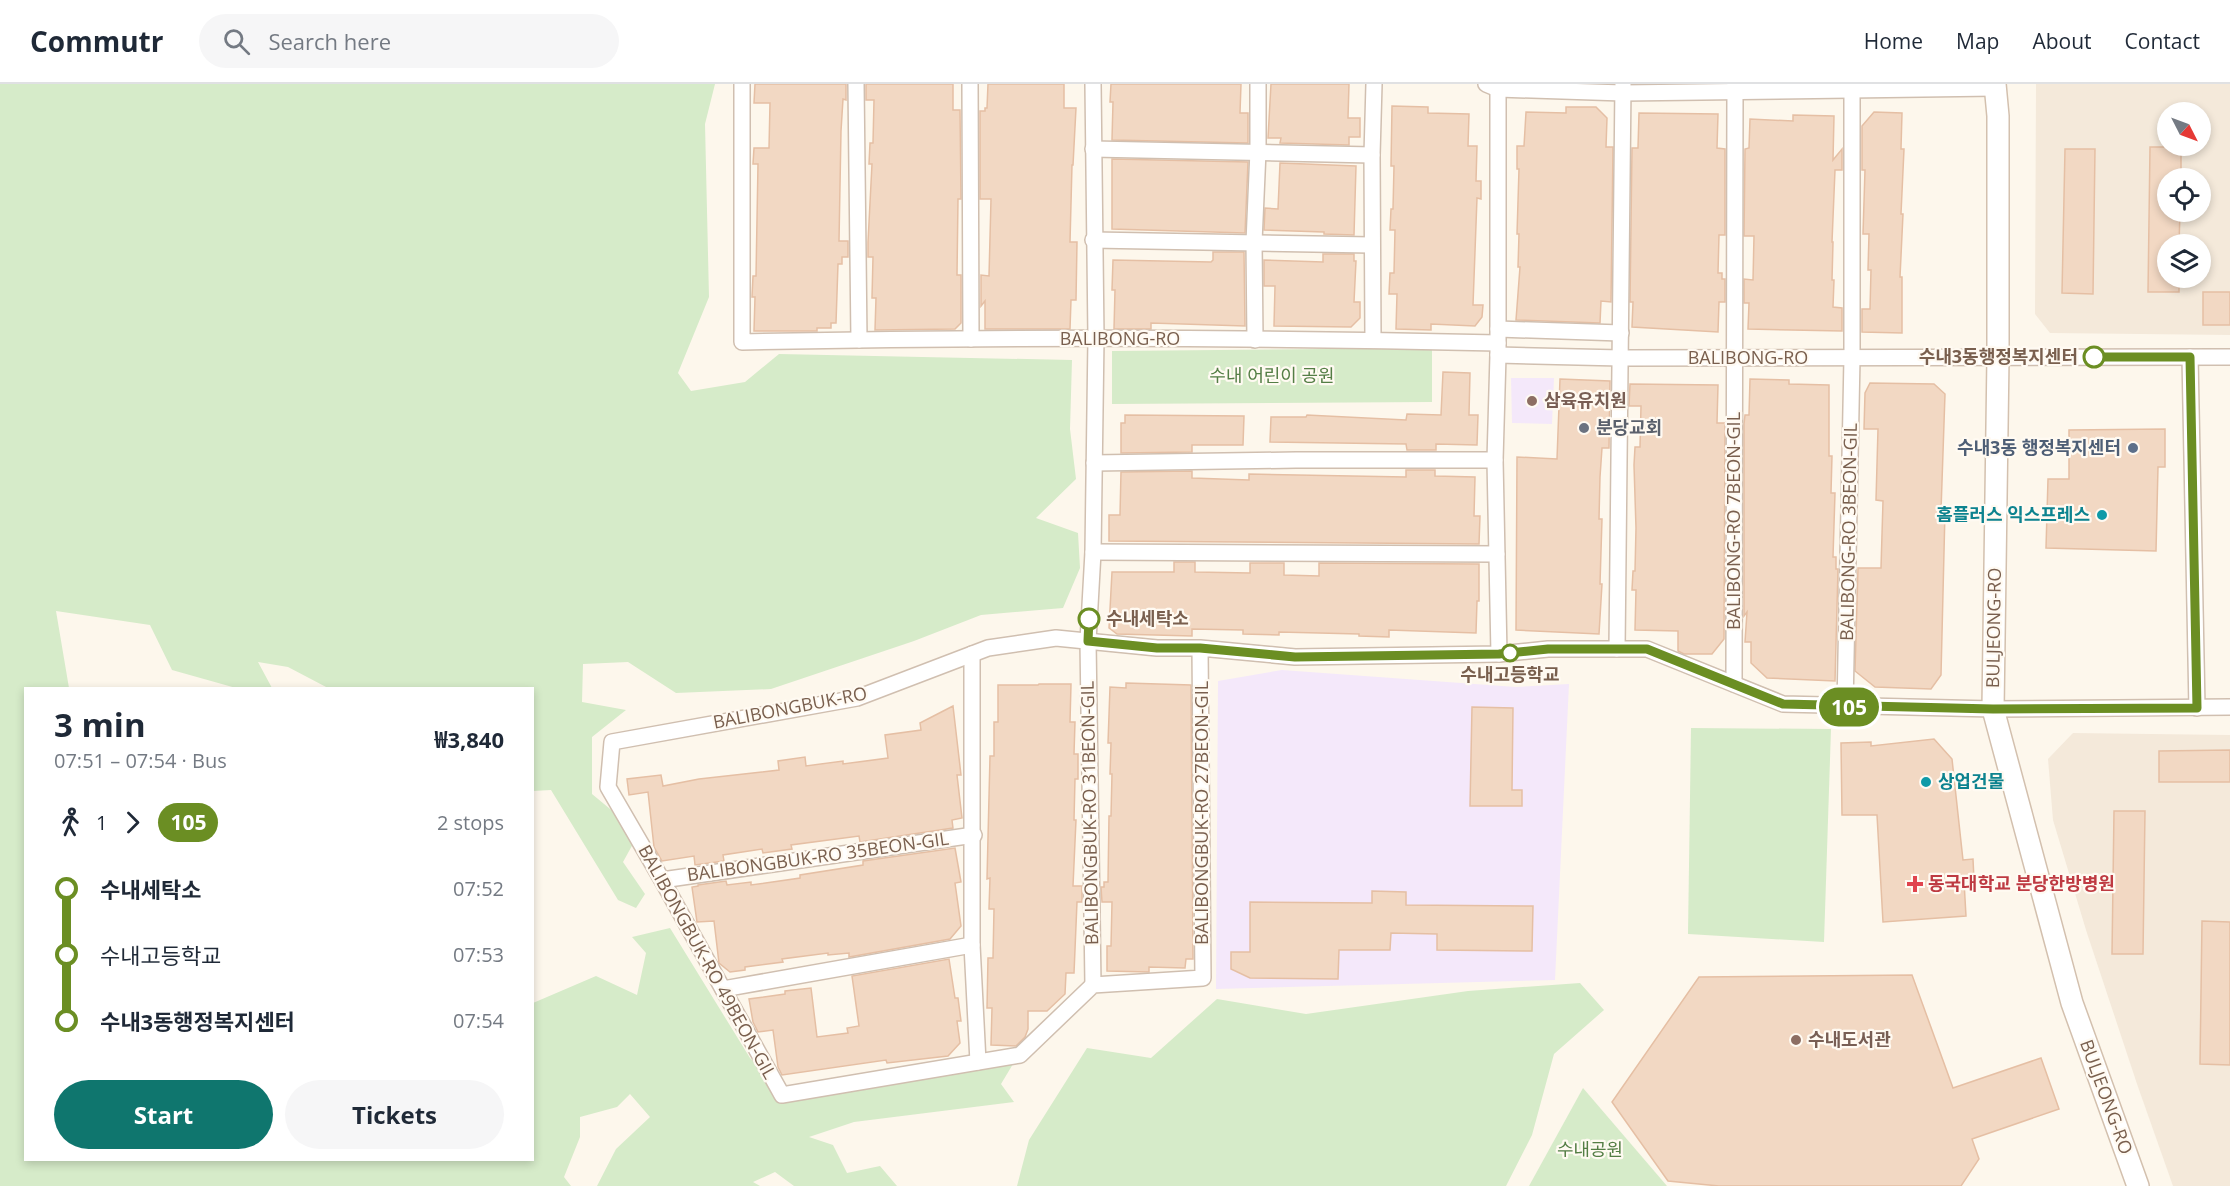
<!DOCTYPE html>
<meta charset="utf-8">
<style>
body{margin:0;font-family:"Open Sans","Noto Sans KR",sans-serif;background:#f6f6f7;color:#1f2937;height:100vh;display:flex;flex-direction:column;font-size:22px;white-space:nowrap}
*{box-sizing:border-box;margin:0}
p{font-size:20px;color:#747a83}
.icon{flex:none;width:33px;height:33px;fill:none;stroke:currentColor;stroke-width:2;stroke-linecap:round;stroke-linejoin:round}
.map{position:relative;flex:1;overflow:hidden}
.panel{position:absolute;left:24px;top:603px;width:510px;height:474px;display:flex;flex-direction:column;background:#fff;border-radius:0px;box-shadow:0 3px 9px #0003}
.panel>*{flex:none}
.badge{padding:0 12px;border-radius:20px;font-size:21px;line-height:39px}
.needle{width:39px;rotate:132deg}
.buttons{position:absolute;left:2157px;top:18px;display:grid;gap:12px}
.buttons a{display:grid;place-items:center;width:54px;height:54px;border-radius:50%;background:#fff;box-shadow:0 3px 9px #0003;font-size:30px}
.map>.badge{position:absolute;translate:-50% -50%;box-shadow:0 0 0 3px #fff}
.legs{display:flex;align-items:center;gap:9px;height:66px;padding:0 30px;font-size:20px}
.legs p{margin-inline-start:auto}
.head{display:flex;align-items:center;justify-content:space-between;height:102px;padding:0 30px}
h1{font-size:33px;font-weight:700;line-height:45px}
.primary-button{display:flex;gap:12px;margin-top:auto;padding:12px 30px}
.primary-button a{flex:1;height:69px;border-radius:36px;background:#0f766e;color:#fff;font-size:24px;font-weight:700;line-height:69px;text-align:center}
.primary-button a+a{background:#f6f6f7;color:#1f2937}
ul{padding:0 30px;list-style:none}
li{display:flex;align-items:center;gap:21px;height:66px;font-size:22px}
li i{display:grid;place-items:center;width:9px;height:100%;margin:0 8px;background:currentColor}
li i::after{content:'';width:15px;height:15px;margin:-8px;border:4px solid;border-radius:50%;background:#fff}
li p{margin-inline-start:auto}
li:first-child i{background:linear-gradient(#0000 50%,currentColor 0)}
li:last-child i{background:linear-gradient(currentColor 50%,#0000 0)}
header{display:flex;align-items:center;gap:36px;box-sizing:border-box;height:84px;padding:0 30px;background:#fff;border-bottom:2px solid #e0e1e3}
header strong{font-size:28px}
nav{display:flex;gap:33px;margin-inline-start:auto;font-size:21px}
.search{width:420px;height:54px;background:#f6f6f7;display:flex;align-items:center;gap:15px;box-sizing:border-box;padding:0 21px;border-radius:33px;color:#747a83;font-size:22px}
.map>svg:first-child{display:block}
</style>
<header>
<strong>Commutr</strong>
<div class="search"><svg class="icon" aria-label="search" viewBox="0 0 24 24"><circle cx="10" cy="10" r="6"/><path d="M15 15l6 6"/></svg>Search here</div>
<nav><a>Home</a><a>Map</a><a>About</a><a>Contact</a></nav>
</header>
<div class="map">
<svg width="2230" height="1102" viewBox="0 0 2230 1102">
<rect width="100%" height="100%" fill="#fdf7ec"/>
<g fill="#f4e9da" fill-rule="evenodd">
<path d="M2036 0H2230V251L2050 249 2035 230ZM2168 28H2200V62H2168ZM2168 94H2200V128H2168ZM2168 160H2200V194H2168Z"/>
<polygon points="2073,649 2230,651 2230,1102 2173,1102 2137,1000 2086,846 2053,736 2048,675"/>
</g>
<g fill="#f4e8fa">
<polygon points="1511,294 1554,294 1552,340 1512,339"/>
<polygon points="1282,586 1516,603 1569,600 1555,896 1216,905 1218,597"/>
</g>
<g fill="#d6ebc9">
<polygon points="0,0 715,0 705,40 709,213 678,289 691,307 745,298 779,270 1072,276 1070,345 1076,395 1036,434 1078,449 1080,484 1063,524 981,531 914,557 771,605 676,609 628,578 583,580 582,618 626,626 592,653 592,710 639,749 623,778 645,810 636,824 618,816 551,706 533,707 532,604 328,604 288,583 258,578 272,604 236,604 172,586 150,541 56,527 69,604 26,604 26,1076 532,1076 533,919 596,892 637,911 646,869 632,853 670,844 750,974 790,1013 1013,980 1001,1000 1014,1018 854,1038 809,1053 833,1061 847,1089 880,1082 897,1102 794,1102 775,1088 753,1098 760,1102 597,1102 616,1065 650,1033 630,1010 617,1023 580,1033 580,1053 564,1093 571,1102 0,1102"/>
<polygon points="1432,264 1432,318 1112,320 1112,267"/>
<polygon points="1691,644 1831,645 1824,858 1688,850"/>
<polygon points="1580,899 1604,926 1554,970 1532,1051 1506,1102 1017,1102 1029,1056 1087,964 1151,974 1217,915 1306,930 1468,907"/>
<polygon points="1583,1004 1667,1102 1529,1102"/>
</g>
<g fill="#f2d8c3" stroke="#e5bfa4" stroke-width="1.5">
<polygon points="755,0 846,0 846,16 843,15 841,47 839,157 848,157 848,173 842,173 842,180 838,180 836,239 831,239 831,244 817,244 817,247 754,247 755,213 752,213 753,192 756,192 758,80 753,80 754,64 769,64 770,19 754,19"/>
<polygon points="866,0 953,0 953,26 960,26 961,115 958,115 957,191 961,191 961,239 955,245 875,246 876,214 872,214 873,173 868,173 868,158 872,80 869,80 870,59 873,59 874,16 866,16"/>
<polygon points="988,0 1064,0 1064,24 1076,24 1073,81 1072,81 1070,158 1077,158 1076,216 1071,216 1070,245 985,245 985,217 981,222 981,191 989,192 991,115 980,115 980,27 985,27 985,24 987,24"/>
<polygon points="1111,0 1241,0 1240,29 1248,29 1248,59 1112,56 1113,18 1110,18"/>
<polygon points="1271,0 1349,0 1348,34 1360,34 1360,53 1349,53 1349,61 1280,59 1281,54 1268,54"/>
<polygon points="1392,22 1428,23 1428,29 1469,30 1468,62 1477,62 1476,97 1481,97 1481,115 1477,114 1473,221 1483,221 1482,233 1475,242 1431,240 1431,246 1396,245 1397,210 1389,210 1390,189 1394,189 1395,146 1390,146 1391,125 1393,125 1394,82 1391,82"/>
<polygon points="1566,23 1596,23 1607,34 1606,63 1613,63 1611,218 1601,217 1600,239 1516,236 1520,183 1518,183 1519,150 1517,150 1519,85 1517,85 1517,62 1524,62 1526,28 1566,29"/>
<polygon points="1874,28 1902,29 1901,65 1904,65 1901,130 1903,130 1900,193 1902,193 1902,249 1862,248 1862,225 1870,225 1871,186 1868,186 1869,150 1863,150 1865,86 1862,86 1862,42"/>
<polygon points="1639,29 1718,30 1717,64 1725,65 1725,151 1719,151 1718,189 1722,189 1722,195 1725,195 1725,218 1719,218 1718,248 1632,243 1633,218 1630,218 1632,64 1638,64"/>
<polygon points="1793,31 1834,32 1833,76 1842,65 1842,86 1835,86 1832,158 1833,158 1832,196 1834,196 1833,223 1842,224 1842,247 1748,245 1749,219 1744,219 1744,195 1753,196 1754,152 1744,152 1745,65 1749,64 1750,35 1793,37"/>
<polygon points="2150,63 2181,63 2181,94 2168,94 2168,128 2180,128 2179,160 2168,160 2168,194 2179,194 2179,208 2148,208"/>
<polygon points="2065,65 2095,65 2093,210 2062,209"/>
<polygon points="1112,75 1248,78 1245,149 1112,145"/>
<polygon points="1280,79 1356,82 1354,151 1324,150 1324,148 1264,146 1265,124 1278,125"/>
<polygon points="1213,168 1244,168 1245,242 1151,239 1151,245 1114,245 1115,206 1112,206 1113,176 1211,178 1213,176"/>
<polygon points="1323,170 1354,170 1354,177 1356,177 1354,218 1360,218 1360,234 1351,243 1274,242 1275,202 1264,202 1264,176 1323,178"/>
<rect x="2203" y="208" width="27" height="33"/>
<polygon points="1443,288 1470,289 1469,331 1478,331 1477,361 1436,360 1436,366 1407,366 1406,360 1270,358 1271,333 1306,333 1307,331 1406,336 1407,330 1441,331"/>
<polygon points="1560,295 1610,297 1609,364 1602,364 1600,393 1599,435 1602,435 1600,500 1602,500 1599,550 1516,546 1517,373 1557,375"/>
<polygon points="1750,295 1789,296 1789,300 1829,301 1829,372 1832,372 1831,409 1835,409 1833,473 1836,473 1836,485 1838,485 1835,597 1767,594 1751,579 1751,558 1745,558 1747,528 1744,532 1744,340 1745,331 1749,331"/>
<polygon points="1870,299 1934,300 1945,310 1941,427 1945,427 1941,591 1931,605 1875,603 1855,587 1858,484 1881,484 1883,417 1876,416 1878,345 1864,345 1865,309"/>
<polygon points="1630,300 1718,301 1717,339 1725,339 1724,555 1712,570 1684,570 1678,567 1678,547 1635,546 1636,506 1632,506 1633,487 1635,487 1636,444 1634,381 1635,363 1640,363 1641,322 1629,322"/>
<polygon points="1125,331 1244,332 1243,361 1192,361 1192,368 1121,369 1121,339 1125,339"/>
<polygon points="2165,345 2165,383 2158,383 2156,467 2046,464 2048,395 2069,395 2069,346"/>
<polygon points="1406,386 1435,386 1435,392 1475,393 1474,432 1480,432 1479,460 1109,457 1109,431 1120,431 1121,388 1192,387 1192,394 1249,396 1249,390 1406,393"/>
<polygon points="1174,478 1195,478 1195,488 1250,489 1250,479 1284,479 1284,491 1319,492 1319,479 1479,480 1479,517 1477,517 1476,549 1389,546 1389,553 1359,552 1359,550 1279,548 1279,551 1243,550 1243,546 1192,545 1192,552 1117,550 1109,544 1112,488 1174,488"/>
<polygon points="1126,599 1191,601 1193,875 1186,875 1185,884 1149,883 1149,888 1107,887 1107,862 1111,862 1112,818 1102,818 1101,803 1104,803 1104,798 1108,798 1109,732 1111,732 1112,690 1110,690 1111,659 1108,659 1110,603 1126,604"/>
<polygon points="1039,600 1071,600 1070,638 1075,638 1074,670 1078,670 1078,695 1075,695 1074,736 1076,736 1073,802 1082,802 1082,818 1077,818 1074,889 1066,889 1065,910 1047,927 1028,927 1028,945 1025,953 1016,962 991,961 992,924 987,924 988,874 993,874 994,825 989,825 990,794 987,795 990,672 994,672 994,638 998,638 998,601 1038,601"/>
<polygon points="953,622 961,691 957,691 962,734 952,736 953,744 860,758 859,752 791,761 792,765 763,769 762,765 723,771 724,777 695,781 694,772 662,777 654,763 648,708 629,711 627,695 661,691 663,702 699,695 779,686 778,677 805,673 806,682 843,677 843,680 888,674 885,651 921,646 920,639"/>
<polygon points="1472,623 1513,624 1512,706 1522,706 1522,722 1470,722"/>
<polygon points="1934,655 1952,675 1963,776 1973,775 1974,796 1964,797 1966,832 1883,838 1877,731 1842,731 1841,659 1871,658 1871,662"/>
<polygon points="2230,666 2230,698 2159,698 2159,667"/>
<polygon points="2114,727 2145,727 2143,870 2112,870"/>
<polygon points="955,764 961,798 955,799 961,842 950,855 849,873 849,869 828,871 828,869 782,875 783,878 745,883 745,886 730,888 719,879 714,837 697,838 692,803 698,802 698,801 726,797 727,801 751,798 751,801 800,794 800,791 863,781 863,777"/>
<polygon points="1372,807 1406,808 1406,821 1533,822 1532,867 1437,866 1437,850 1391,849 1390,866 1339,866 1338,895 1250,894 1231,885 1231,868 1250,868 1250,818 1372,819"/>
<polygon points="2202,837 2230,838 2230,981 2200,980"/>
<polygon points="949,875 955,914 958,914 961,937 957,937 960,959 948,972 887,979 886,976 782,991 778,983 773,946 758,948 753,938 749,915 785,910 785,907 811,904 817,953 848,949 847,944 859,942 852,892"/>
<polygon points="1912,891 1953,1004 2041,974 2059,1025 1972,1055 1979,1075 1961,1102 1719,1102 1668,1097 1612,1018 1699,893"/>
</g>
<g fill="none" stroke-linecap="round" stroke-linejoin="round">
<defs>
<g id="street">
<path d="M742 0V258C994 253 1246 253 1498 259"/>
<polyline points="856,0 859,256"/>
<polyline points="970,0 971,255"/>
<polyline points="1486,0 1498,5 1623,9 1995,4"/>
<polyline points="1498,0 1498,271 1495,376 1499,570"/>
<polyline points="1093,65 1372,71"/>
<polyline points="1093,156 1371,161"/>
<polyline points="1498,245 1621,249"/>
<polyline points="1255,256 1254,158 1258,67 1258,0"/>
<polyline points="1373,256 1372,71 1374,0"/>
<polyline points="1498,271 1621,274 2230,273"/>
<polyline points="2190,273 2197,624"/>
<polyline points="1094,379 1296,376 1495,376"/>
<polyline points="1093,468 1497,470"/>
<polyline points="1200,564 1203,894 1093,901 1020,971 782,1011 662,796 608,703 612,658 857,614 988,564 1056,554 1157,564 1200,564 1295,573 1499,570 1548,565 1647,565 1783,620 1993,625 2230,623"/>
<polyline points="1617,565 1623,0"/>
<polyline points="972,570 972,861 978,978"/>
<polyline points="1734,600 1735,0"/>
<polyline points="1845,623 1852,274 1852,0"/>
<polyline points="662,796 974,751"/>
<polyline points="1093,901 1088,557 1093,468 1096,254 1093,0"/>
<polyline points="723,905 972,861"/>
</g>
<polyline id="secondary" points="1995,0 1998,32 1998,273 1993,625 2072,919 2138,1102"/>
</defs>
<use href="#street" stroke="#d0bfb0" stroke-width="18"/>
<use href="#secondary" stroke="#d3c0ae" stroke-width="24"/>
<use href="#street" stroke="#fff" stroke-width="15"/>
<use href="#secondary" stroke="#fff" stroke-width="21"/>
</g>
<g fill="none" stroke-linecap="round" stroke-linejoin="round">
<defs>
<polyline id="line-1" points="1089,535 1088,557 1157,564 1200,564 1295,573 1499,570 1548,565 1647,565 1783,620 1993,625 2197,624 2190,273 2094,273"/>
</defs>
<use href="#line-1" stroke="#fff" stroke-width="14"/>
<use href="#line-1" stroke="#6b8e23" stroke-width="9"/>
</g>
<g fill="#fff" stroke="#6b8e23" stroke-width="3">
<circle cx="2094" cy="273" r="10"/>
<circle cx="1089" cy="535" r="10"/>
<circle cx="1510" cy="569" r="8"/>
</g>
<g fill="#8d6e63" stroke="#fffaf2" stroke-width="2">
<circle cx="1532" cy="317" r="6"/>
<circle cx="1796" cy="956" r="6"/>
</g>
<circle fill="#6b7280" stroke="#fffaf2" stroke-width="2" cx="1584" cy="344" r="6"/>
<circle fill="#5c6f8a" stroke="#fffaf2" stroke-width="2" cx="2133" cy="364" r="6"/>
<g fill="#0f9aa8" stroke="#fffaf2" stroke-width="2">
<circle cx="2102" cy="431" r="6"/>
<circle cx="1926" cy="698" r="6"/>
</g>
<path fill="#e0444e" stroke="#fffaf2" stroke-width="2" d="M1912 791h6v6h6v6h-6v6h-6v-6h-6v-6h6z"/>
<g text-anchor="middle" stroke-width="4.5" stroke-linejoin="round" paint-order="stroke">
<g font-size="18" fill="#795f4e" stroke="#fffaf2">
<text x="1120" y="261">BALIBONG-RO</text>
<text x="1748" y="280">BALIBONG-RO</text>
<text transform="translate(1734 437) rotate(-90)" y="6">BALIBONG-RO 7BEON-GIL</text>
<text transform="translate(1849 448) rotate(-89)" y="6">BALIBONG-RO 3BEON-GIL</text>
<text transform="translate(1994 544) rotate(-89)" y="6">BULJEONG-RO</text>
<text transform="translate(790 624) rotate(-11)" y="6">BALIBONGBUK-RO</text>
<text transform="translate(1090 729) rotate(-91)" y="6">BALIBONGBUK-RO 31BEON-GIL</text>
<text transform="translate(1202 729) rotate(-90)" y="6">BALIBONGBUK-RO 27BEON-GIL</text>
<text transform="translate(818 773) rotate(-8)" y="6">BALIBONGBUK-RO 35BEON-GIL</text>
<text transform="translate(707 878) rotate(61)" y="6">BALIBONGBUK-RO 49BEON-GIL</text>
<text transform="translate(2106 1013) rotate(70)" y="6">BULJEONG-RO</text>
</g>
<g font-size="18" font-weight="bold" fill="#795f4e" stroke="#fffaf2" text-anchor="end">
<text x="2078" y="279">수내3동행정복지센터</text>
<text x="1106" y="541" text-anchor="start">수내세탁소</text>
<text x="1510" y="597" text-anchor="middle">수내고등학교</text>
</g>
<g font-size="18" fill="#547e45" stroke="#fffaf2">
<text x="1272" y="298">수내 어린이 공원</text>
<text x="1590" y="1072">수내공원</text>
</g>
<g font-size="18" font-weight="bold" fill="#785e54" stroke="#fffaf2" text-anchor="start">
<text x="1544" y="323">삼육유치원</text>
<text x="1808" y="962">수내도서관</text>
</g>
<g font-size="18" font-weight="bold" fill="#5b616d" stroke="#fffaf2" text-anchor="start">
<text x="1596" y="350">분당교회</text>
</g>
<g font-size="18" font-weight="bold" fill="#4e5e75" stroke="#fffaf2" text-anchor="end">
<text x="2121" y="370">수내3동 행정복지센터</text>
</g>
<g font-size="18" font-weight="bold" fill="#0d838f" stroke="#fffaf2" text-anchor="end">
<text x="2090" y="437">홈플러스 익스프레스</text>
<text x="1938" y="704" text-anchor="start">상업건물</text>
</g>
<g font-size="18" font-weight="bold" fill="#be3a42" stroke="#fffaf2" text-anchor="start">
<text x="1928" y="806">동국대학교 분당한방병원</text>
</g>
</g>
</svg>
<div class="buttons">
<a><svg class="needle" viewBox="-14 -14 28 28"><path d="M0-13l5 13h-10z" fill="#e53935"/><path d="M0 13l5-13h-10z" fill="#747a83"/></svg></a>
<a><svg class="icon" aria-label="locate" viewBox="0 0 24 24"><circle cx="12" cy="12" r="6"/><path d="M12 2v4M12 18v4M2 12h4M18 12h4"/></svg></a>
<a><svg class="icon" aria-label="layers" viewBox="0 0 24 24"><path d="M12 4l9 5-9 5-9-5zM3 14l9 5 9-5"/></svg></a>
</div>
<b class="badge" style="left:1849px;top:623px;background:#6b8e23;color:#fff">105</b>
<section class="panel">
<div class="head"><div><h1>3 min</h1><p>07:51 – 07:54 · Bus</p></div><b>₩3,840</b></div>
<div class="legs"><svg class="icon" aria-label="walk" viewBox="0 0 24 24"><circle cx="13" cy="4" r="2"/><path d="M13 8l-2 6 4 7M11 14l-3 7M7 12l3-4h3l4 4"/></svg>1<svg class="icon" aria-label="forward" viewBox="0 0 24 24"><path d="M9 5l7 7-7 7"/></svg><b class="badge" style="background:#6b8e23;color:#fff">105</b><p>2 stops</p></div>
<ul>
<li><i style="color:#6b8e23"></i><b>수내세탁소</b><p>07:52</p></li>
<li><i style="color:#6b8e23"></i><span>수내고등학교</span><p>07:53</p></li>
<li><i style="color:#6b8e23"></i><b>수내3동행정복지센터</b><p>07:54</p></li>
</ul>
<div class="primary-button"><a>Start</a><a>Tickets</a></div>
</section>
</div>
